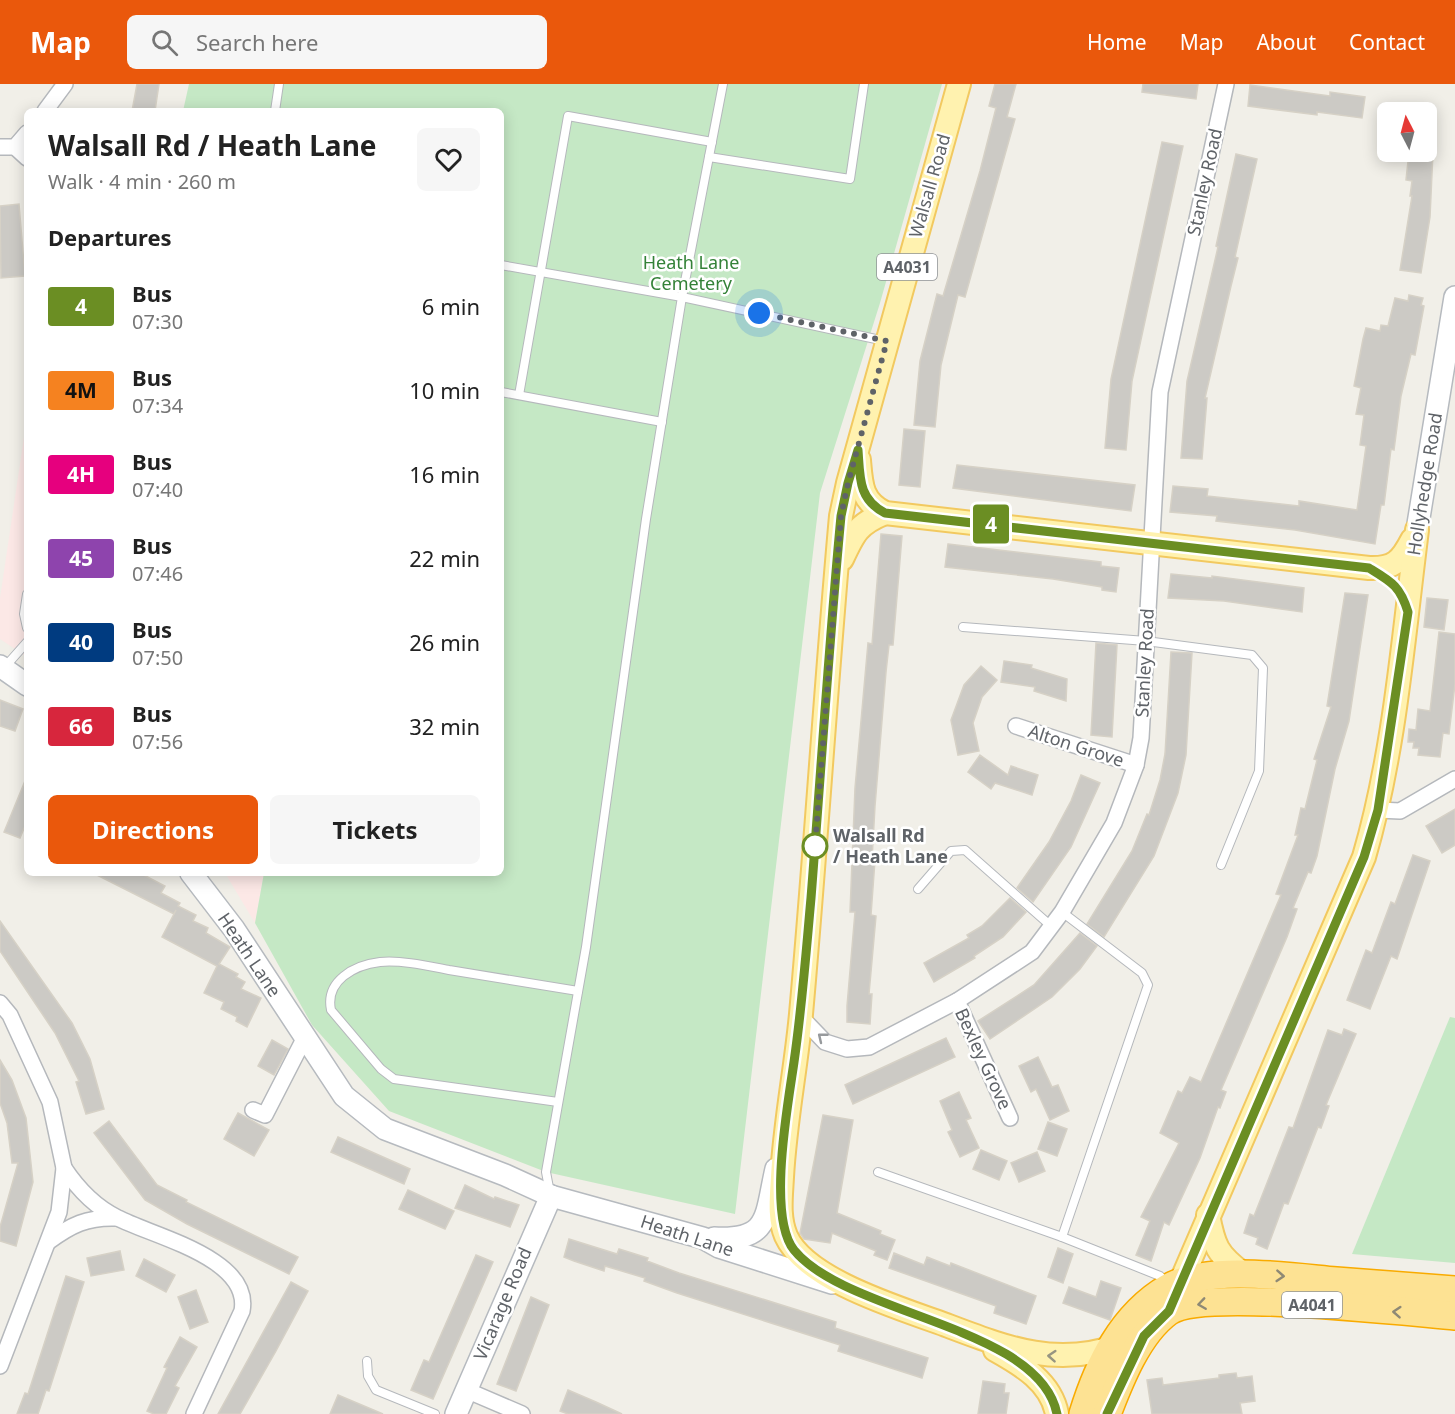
<!DOCTYPE html>
<meta charset="utf-8">
<style>
body{margin:0;font-family:"Noto Sans",sans-serif;background:#f6f6f6;color:#222;height:100vh;display:flex;flex-direction:column;font-size:22px;white-space:nowrap}
*{box-sizing:border-box;margin:0}
p{font-size:20px;color:#767676}
.icon{flex:none;width:33px;height:33px;fill:none;stroke:currentColor;stroke-width:2;stroke-linecap:round;stroke-linejoin:round}
.map{position:relative;flex:1;overflow:hidden}
.panel{position:absolute;left:24px;top:24px;width:480px;height:768px;display:flex;flex-direction:column;background:#fff;border-radius:9px;box-shadow:0 3px 15px #0003}
.panel>*{flex:none}
.badge{padding:0 12px;border-radius:4px;font-size:21px;line-height:39px}
.needle{width:39px;rotate:354deg}
.buttons{position:absolute;left:1377px;top:18px;display:grid;gap:12px}
.buttons a{display:grid;place-items:center;width:60px;height:60px;border-radius:9px;background:#fff;box-shadow:0 3px 15px #0003;font-size:30px}
.you{position:absolute;width:30px;height:30px;margin:-15px;border:4px solid #fff;border-radius:50%;background:#1a73e8;box-shadow:0 0 0 9px #1a73e833}
.map>.badge{position:absolute;translate:-50% -50%;box-shadow:0 0 0 3px #fff}
h2{padding:0 24px;font-size:22px;line-height:54px}
.round{display:grid;place-items:center;flex:none;width:63px;height:63px;border-radius:9px;background:#f6f6f6}
.head{display:flex;align-items:center;justify-content:space-between;height:102px;padding:0 24px}
h1{font-size:28px;font-weight:700;line-height:45px}
.button{display:flex;gap:12px;margin-top:auto;padding:12px 24px}
.button a{flex:1;height:69px;border-radius:9px;background:#ea580c;color:#fff;font-size:24px;font-weight:700;line-height:69px;text-align:center}
.button a+a{background:#f6f6f6;color:#222}
ul{padding:0;list-style:none}
li{display:flex;align-items:center;gap:18px;height:84px;padding:0 24px}
li div{flex:1}
li b{display:block;font-size:22px}
li em{font-style:normal}
li .badge{min-width:66px;font-weight:700;text-align:center}
header{display:flex;align-items:center;gap:36px;box-sizing:border-box;height:84px;padding:0 30px;background:#ea580c;color:#fff}
header strong{font-size:28px}
nav{display:flex;gap:33px;margin-inline-start:auto;font-size:21px}
.search{width:420px;height:54px;background:#f6f6f6;display:flex;align-items:center;gap:15px;box-sizing:border-box;padding:0 21px;border-radius:9px;color:#767676;font-size:22px}
.map>svg:first-child{display:block}
</style>
<header>
<strong>Map</strong>
<div class="search"><svg class="icon" aria-label="search" viewBox="0 0 24 24"><circle cx="10" cy="10" r="6"/><path d="M15 15l6 6"/></svg>Search here</div>
<nav><a>Home</a><a>Map</a><a>About</a><a>Contact</a></nav>
</header>
<div class="map">
<svg width="1455" height="1330" viewBox="0 0 1455 1330">
<rect width="100%" height="100%" fill="#f1efe8"/>
<g fill="#fce8e6">
<polygon points="27,333 27,573 0,555 0,514"/>
<polygon points="225,789 264,789 255,839"/>
</g>
<g fill="#c5e8c5">
<polygon points="189,0 942,0 880,219 820,409 735,1130 546,1088 389,1027 312,941 255,839 264,789 501,789 501,27 183,27"/>
<polygon points="1450,933 1455,934 1455,1179 1352,1170"/>
</g>
<g fill="#cccac5" stroke="#d6d1c6" stroke-width="1.5">
<polygon points="137,0 159,0 155,27 132,27"/>
<polygon points="995,0 1016,0 1007,33 1015,35 965,213 958,211 950,244 941,281 935,343 914,341 920,277 937,210 943,212 980,87 996,24 989,22"/>
<polygon points="1143,0 1198,0 1196,15 1142,8"/>
<polygon points="1250,1 1330,12 1330,8 1365,13 1362,34 1317,28 1317,31 1248,22"/>
<polygon points="1162,58 1183,62 1132,297 1126,366 1105,364 1111,295"/>
<polygon points="1409,68 1433,68 1430,133 1421,189 1400,186 1412,112 1410,112 1412,97 1406,96"/>
<polygon points="1236,70 1257,75 1235,173 1238,174 1231,202 1205,314 1207,314 1202,375 1181,374 1187,297 1218,163 1216,162"/>
<polygon points="19,120 25,192 1,194 0,122"/>
<polygon points="1409,211 1423,214 1421,221 1424,222 1415,271 1411,270 1401,312 1394,366 1391,365 1384,421 1381,421 1375,460 1295,446 1216,437 1217,432 1170,428 1173,402 1208,405 1207,412 1299,422 1299,417 1357,426 1366,362 1360,361 1364,331 1356,330 1361,304 1354,302 1363,255 1366,244 1380,247 1381,241 1388,242 1395,214 1408,217"/>
<polygon points="904,345 925,347 920,403 899,401"/>
<polygon points="957,381 1135,401 1131,427 953,404"/>
<polygon points="881,450 902,452 893,561 889,561 886,588 875,722 872,776 875,776 871,831 876,832 869,910 872,910 870,940 847,938 847,922 855,828 850,828 855,704 868,559 872,560"/>
<polygon points="948,460 1101,478 1101,482 1119,484 1116,508 1102,506 1102,503 1053,495 945,483"/>
<polygon points="1171,490 1212,494 1212,492 1304,504 1302,528 1224,517 1168,514"/>
<polygon points="1345,509 1368,511 1349,637 1335,685 1317,772 1311,789 1308,788 1293,824 1297,825 1287,853 1221,1006 1226,1008 1220,1024 1218,1023 1200,1074 1169,1141 1164,1138 1151,1177 1136,1171 1150,1137 1141,1133 1179,1059 1160,1049 1178,1007 1182,1009 1190,993 1201,998 1281,811 1276,810 1298,751 1295,751 1301,724 1305,725 1317,676 1314,675 1331,623 1327,622"/>
<polygon points="1427,514 1448,516 1444,546 1424,543"/>
<polygon points="1439,548 1455,550 1455,600 1449,650 1443,649 1440,673 1418,671 1419,664 1413,664 1414,658 1408,658 1409,645 1416,646 1418,625 1430,627"/>
<polygon points="1096,559 1117,561 1112,653 1091,651"/>
<polygon points="1171,568 1192,569 1186,671 1178,709 1154,772 1104,853 1087,840 1132,767 1147,730 1149,731 1160,696 1165,670"/>
<polygon points="1004,577 1032,581 1031,584 1067,595 1066,617 1034,607 1035,603 1001,598"/>
<polygon points="981,582 997,596 982,613 973,639 979,667 958,671 951,636 964,601"/>
<polygon points="0,616 23,625 15,647 0,642"/>
<polygon points="980,671 1008,691 1011,682 1038,691 1032,711 995,699 991,705 968,688"/>
<polygon points="1081,691 1100,699 1071,763 1033,818 1017,804 1049,758 1071,717"/>
<polygon points="27,692 27,737 20,754 4,748"/>
<polygon points="1455,725 1455,761 1442,769 1426,742"/>
<polygon points="1413,771 1430,777 1397,875 1391,872 1370,925 1347,916 1366,866 1372,869 1391,818 1395,820"/>
<polygon points="93,789 140,789 165,802 161,809 180,819 178,822 196,831 193,837 208,844 206,849 230,863 219,880 238,890 236,893 245,898 241,905 261,914 247,943 236,937 237,933 221,925 224,918 204,909 217,882 162,853 176,826 174,830"/>
<polygon points="1010,814 1026,828 1003,853 974,872 975,874 934,898 924,879 969,854 967,851 982,842"/>
<polygon points="0,837 72,939 90,975 104,1025 86,1030 76,998 79,997 55,949 0,867"/>
<polygon points="1080,849 1097,862 1080,885 1052,913 990,955 978,937 1034,901"/>
<polygon points="1344,945 1356,950 1326,1021 1329,1022 1321,1044 1318,1043 1288,1120 1284,1119 1267,1165 1256,1160 1258,1154 1244,1149 1250,1130 1254,1132 1289,1043 1293,1044 1328,946 1342,951"/>
<polygon points="946,954 955,973 853,1020 845,1001"/>
<polygon points="272,956 288,965 274,991 258,982"/>
<polygon points="1038,973 1052,1003 1058,1001 1069,1027 1050,1036 1036,1005 1031,1008 1019,982"/>
<polygon points="0,976 12,996 26,1034 33,1098 16,1162 0,1157 0,1143 18,1079 12,1079 7,1039 0,1019"/>
<polygon points="959,1008 971,1034 966,1036 979,1064 960,1073 948,1048 952,1046 940,1017"/>
<polygon points="238,1029 269,1046 254,1072 224,1055"/>
<polygon points="823,1031 853,1036 837,1129 881,1147 880,1150 895,1156 887,1176 874,1171 876,1167 832,1149 830,1159 804,1155 800,1149"/>
<polygon points="109,1037 157,1101 187,1116 186,1118 298,1173 289,1190 187,1140 145,1116 94,1049"/>
<polygon points="1048,1038 1067,1045 1057,1072 1038,1065"/>
<polygon points="338,1053 410,1085 404,1100 331,1068"/>
<polygon points="981,1066 1007,1077 999,1096 973,1085"/>
<polygon points="1037,1068 1045,1087 1019,1098 1011,1079"/>
<polygon points="465,1101 494,1115 495,1113 519,1121 510,1143 455,1124"/>
<polygon points="408,1106 454,1127 445,1145 399,1125"/>
<polygon points="569,1155 617,1170 619,1165 648,1174 647,1177 679,1189 836,1238 835,1244 928,1274 922,1294 838,1267 840,1261 677,1209 644,1197 645,1194 605,1182 604,1187 574,1177 564,1173"/>
<polygon points="1058,1164 1073,1170 1063,1199 1048,1193"/>
<polygon points="120,1167 124,1186 91,1192 87,1174"/>
<polygon points="894,1169 924,1181 927,1173 950,1182 951,1179 1036,1212 1026,1240 994,1229 996,1222 889,1184"/>
<polygon points="476,1171 493,1178 433,1315 411,1306 424,1276 429,1278"/>
<polygon points="144,1175 175,1191 166,1208 136,1192"/>
<polygon points="66,1192 84,1198 49,1307 46,1306 38,1330 17,1330 25,1309 28,1310"/>
<polygon points="1101,1197 1121,1204 1110,1236 1063,1219 1069,1203 1096,1213"/>
<polygon points="291,1198 308,1207 276,1267 240,1330 218,1330"/>
<polygon points="196,1206 208,1238 190,1245 178,1213"/>
<polygon points="531,1213 549,1221 516,1307 497,1300"/>
<polygon points="180,1253 197,1263 175,1302 179,1304 166,1330 154,1330 147,1327 167,1284 164,1283"/>
<polygon points="1236,1289 1237,1294 1252,1292 1255,1317 1240,1319 1242,1330 1152,1330 1147,1296 1162,1294 1163,1301 1219,1294 1219,1291"/>
<polygon points="983,1297 1005,1300 1004,1309 1009,1309 1006,1330 978,1330"/>
<polygon points="568,1306 596,1318 622,1330 568,1330 560,1327"/>
<polygon points="338,1311 383,1330 330,1330"/>
</g>
<g fill="none" stroke-linecap="round" stroke-linejoin="round">
<defs>
<g id="lane">
<polyline points="275,27 279,0"/>
<polyline points="709,73 850,95 864,0"/>
<polyline points="501,181 682,213 885,257"/>
<polyline points="501,308 662,338"/>
<polyline points="519,311 568,32 712,58"/>
<polyline points="27,510 24,530 27,544"/>
<polyline points="963,543 1146,557 1252,571 1263,584 1259,687 1221,781"/>
<polyline points="4,584 27,558"/>
<polyline points="918,805 951,767 965,766 1051,842"/>
<path d="M558 1018 394 995 381 985 331 926C325 897 354 881 380 878 402 876 428 882 449 886 492 893 535 900 578 907"/>
<polyline points="878,1088 1062,1153 1160,1192 1167,1200"/>
<polyline points="550,1109 546,1088 586,863 646,435 682,213 723,0"/>
<polyline points="1062,1153 1148,901 1142,889 1062,828"/>
<polyline points="367,1277 368,1292 376,1306 435,1330"/>
</g>
<g id="street">
<polyline points="45,27 65,0"/>
<polyline points="0,63 15,63 27,49"/>
<polyline points="15,63 27,74"/>
<polyline points="1016,642 1136,681"/>
<polyline points="1378,726 1400,727 1455,695"/>
<polyline points="957,917 1010,1034"/>
<polyline points="0,919 10,931 50,1018 64,1084 59,1128 0,1282"/>
<polyline points="801,933 825,958 847,965 869,963 957,917 1032,868 1062,828 1114,739 1136,681 1141,654 1160,308 1226,0"/>
<polyline points="253,1026 265,1031 304,955"/>
<path d="M64 1084C78 1105 95 1123 118 1134 152 1152 252 1174 242 1227L194 1330"/>
<path d="M48 1158C71 1141 87 1133 116 1134"/>
<polyline points="466,1306 522,1330"/>
</g>
<g id="secondary">
<polyline points="1417,446 1455,213"/>
<polyline points="0,582 27,601"/>
<polyline points="191,789 234,845 344,1012 385,1045 505,1091 551,1112 703,1154 719,1163 832,1199"/>
<path d="M714 1154C771 1157 765 1132 776 1085"/>
<polyline points="456,1330 551,1112"/>
</g>
<g id="primary">
<path d="M959 0 848 399 841 432C826 598 816 764 801 930 796 984 785 1038 782 1093 781 1113 778 1133 786 1152 806 1197 903 1225 946 1241 1007 1264 1056 1284 1120 1261"/>
<path d="M859 376C861 400 861 417 885 429L1369 484C1394 485 1401 477 1412 456"/>
<path d="M842 475C854 449 858 440 885 429"/>
<path d="M1208 1131C1214 1162 1217 1170 1242 1189"/>
<path d="M1175 1211 1364 773C1395 667 1403 555 1417 446"/>
<path d="M995 1266C1022 1281 1051 1298 1057 1330"/>
</g>
<g id="highway">
<path d="M1083 1330C1098 1281 1122 1231 1168 1204 1207 1180 1292 1193 1336 1197 1376 1200 1415 1203 1455 1206"/>
<path d="M1107 1330C1120 1296 1138 1250 1168 1228 1200 1204 1406 1228 1455 1232"/>
</g>
</defs>
<use href="#lane" stroke="#b5b8bc" stroke-width="10"/>
<use href="#street" stroke="#b5b8bc" stroke-width="18"/>
<use href="#secondary" stroke="#b6babf" stroke-width="24"/>
<use href="#primary" stroke="#f2c960" stroke-width="26"/>
<use href="#highway" stroke="#f9ab00" stroke-width="30"/>
<use href="#lane" stroke="#fff" stroke-width="8"/>
<use href="#street" stroke="#fff" stroke-width="15"/>
<use href="#secondary" stroke="#fff" stroke-width="21"/>
<use href="#primary" stroke="#fff2af" stroke-width="22"/>
<use href="#highway" stroke="#fde293" stroke-width="27"/>
</g>
<defs><path id="oneway-chevron" d="M-2-3.5L2.5 0L-2 3.5" fill="none" stroke-width="1.6" stroke-linecap="round" stroke-linejoin="round" transform="scale(1.5)"/></defs>
<use stroke="#979a9d" href="#oneway-chevron" transform="translate(822 953) rotate(-141)"/>
<g stroke="#8e8975">
<use href="#oneway-chevron" transform="translate(1280 1192) rotate(4)"/>
<use href="#oneway-chevron" transform="translate(1202 1220) rotate(172)"/>
<use href="#oneway-chevron" transform="translate(1397 1228) rotate(-176)"/>
</g>
<use stroke="#979581" href="#oneway-chevron" transform="translate(1052 1272) rotate(-176)"/>
<g fill="none" stroke-linecap="round" stroke-linejoin="round">
<defs>
<path id="line" d="M1057 1330C1040 1242 847 1231 794 1166 767 1132 788 1020 794 978 802 923 806 869 811 814 821 687 829 559 841 432L848 399 858 366C860 393 858 415 885 429L1369 484C1392 498 1400 502 1408 528L1378 726 1364 773 1169 1227 1144 1252 1107 1330"/>
</defs>
<use href="#line" stroke="#fff" stroke-width="14"/>
<use href="#line" stroke="#6b8e23" stroke-width="9"/>
<polyline stroke="#5f6368" stroke-width="6" stroke-dasharray="0 10.8" points="759,229 887,257 848,399 841,432 815,762"/>
</g>
<circle fill="#fff" stroke="#6b8e23" stroke-width="3" cx="815" cy="762" r="12"/>
<g text-anchor="middle" stroke-width="5" stroke-linejoin="round" paint-order="stroke">
<g fill="#fff" stroke="#8f9295" stroke-width="1.5">
<rect x="877" y="170" width="60" height="26" rx="4.5"/>
<rect x="1282" y="1208" width="60" height="26" rx="4.5"/>
</g>
<g font-size="16" font-weight="bold" fill="#5f6368">
<text x="907" y="189">A4031</text>
<text x="1312" y="1227">A4041</text>
</g>
<g font-size="18" fill="#5f6368" stroke="#fff">
<text transform="translate(1205 98) rotate(-78)" y="6">Stanley Road</text>
<text transform="translate(930 102) rotate(-74)" y="6">Walsall Road</text>
<text transform="translate(1425 400) rotate(-81)" y="6">Hollyhedge Road</text>
<text transform="translate(1145 579) rotate(-87)" y="6">Stanley Road</text>
<text transform="translate(1076 662) rotate(18)" y="6">Alton Grove</text>
<text transform="translate(249 871) rotate(56)" y="6">Heath Lane</text>
<text transform="translate(983 975) rotate(65)" y="6">Bexley Grove</text>
<text transform="translate(687 1152) rotate(18)" y="6">Heath Lane</text>
<text transform="translate(503 1220) rotate(-67)" y="6">Vicarage Road</text>
</g>
<g font-size="18" fill="#348238" stroke="#fff">
<text x="691" y="185">Heath Lane<tspan x="691" dy="21">Cemetery</tspan></text>
</g>
<g font-size="18" font-weight="bold" fill="#5f6368" stroke="#fff" text-anchor="start">
<text x="833" y="758">Walsall Rd<tspan x="833" dy="21">/ Heath Lane</tspan></text>
</g>
</g>
</svg>
<div class="buttons">
<a><svg class="needle" viewBox="-14 -14 28 28"><path d="M0-13l5 13h-10z" fill="#e53935"/><path d="M0 13l5-13h-10z" fill="#767676"/></svg></a>
</div>
<div class="you" style="left:759px;top:229px"></div>
<b class="badge" style="left:991px;top:440px;background:#6b8e23;color:#fff">4</b>
<section class="panel">
<div class="head"><div><h1>Walsall Rd / Heath Lane</h1><p>Walk · 4 min · 260 m</p></div><a class="round"><svg class="icon" aria-label="heart" viewBox="0 0 24 24"><path d="M12 20l-8-8c-3-5 5-10 8-4 3-6 11-1 8 4z"/></svg></a></div>
<h2>Departures</h2>
<ul>
<li><span class="badge" style="background:#6b8e23;color:#fff">4</span><div><b>Bus</b><p>07:30</p></div><em>6 min</em></li>
<li><span class="badge" style="background:#f58220;color:#111">4M</span><div><b>Bus</b><p>07:34</p></div><em>10 min</em></li>
<li><span class="badge" style="background:#e6007e;color:#fff">4H</span><div><b>Bus</b><p>07:40</p></div><em>16 min</em></li>
<li><span class="badge" style="background:#8e44ad;color:#fff">45</span><div><b>Bus</b><p>07:46</p></div><em>22 min</em></li>
<li><span class="badge" style="background:#003b80;color:#fff">40</span><div><b>Bus</b><p>07:50</p></div><em>26 min</em></li>
<li><span class="badge" style="background:#d7263d;color:#fff">66</span><div><b>Bus</b><p>07:56</p></div><em>32 min</em></li>
</ul>
<div class="button"><a>Directions</a><a>Tickets</a></div>
</section>
</div>
